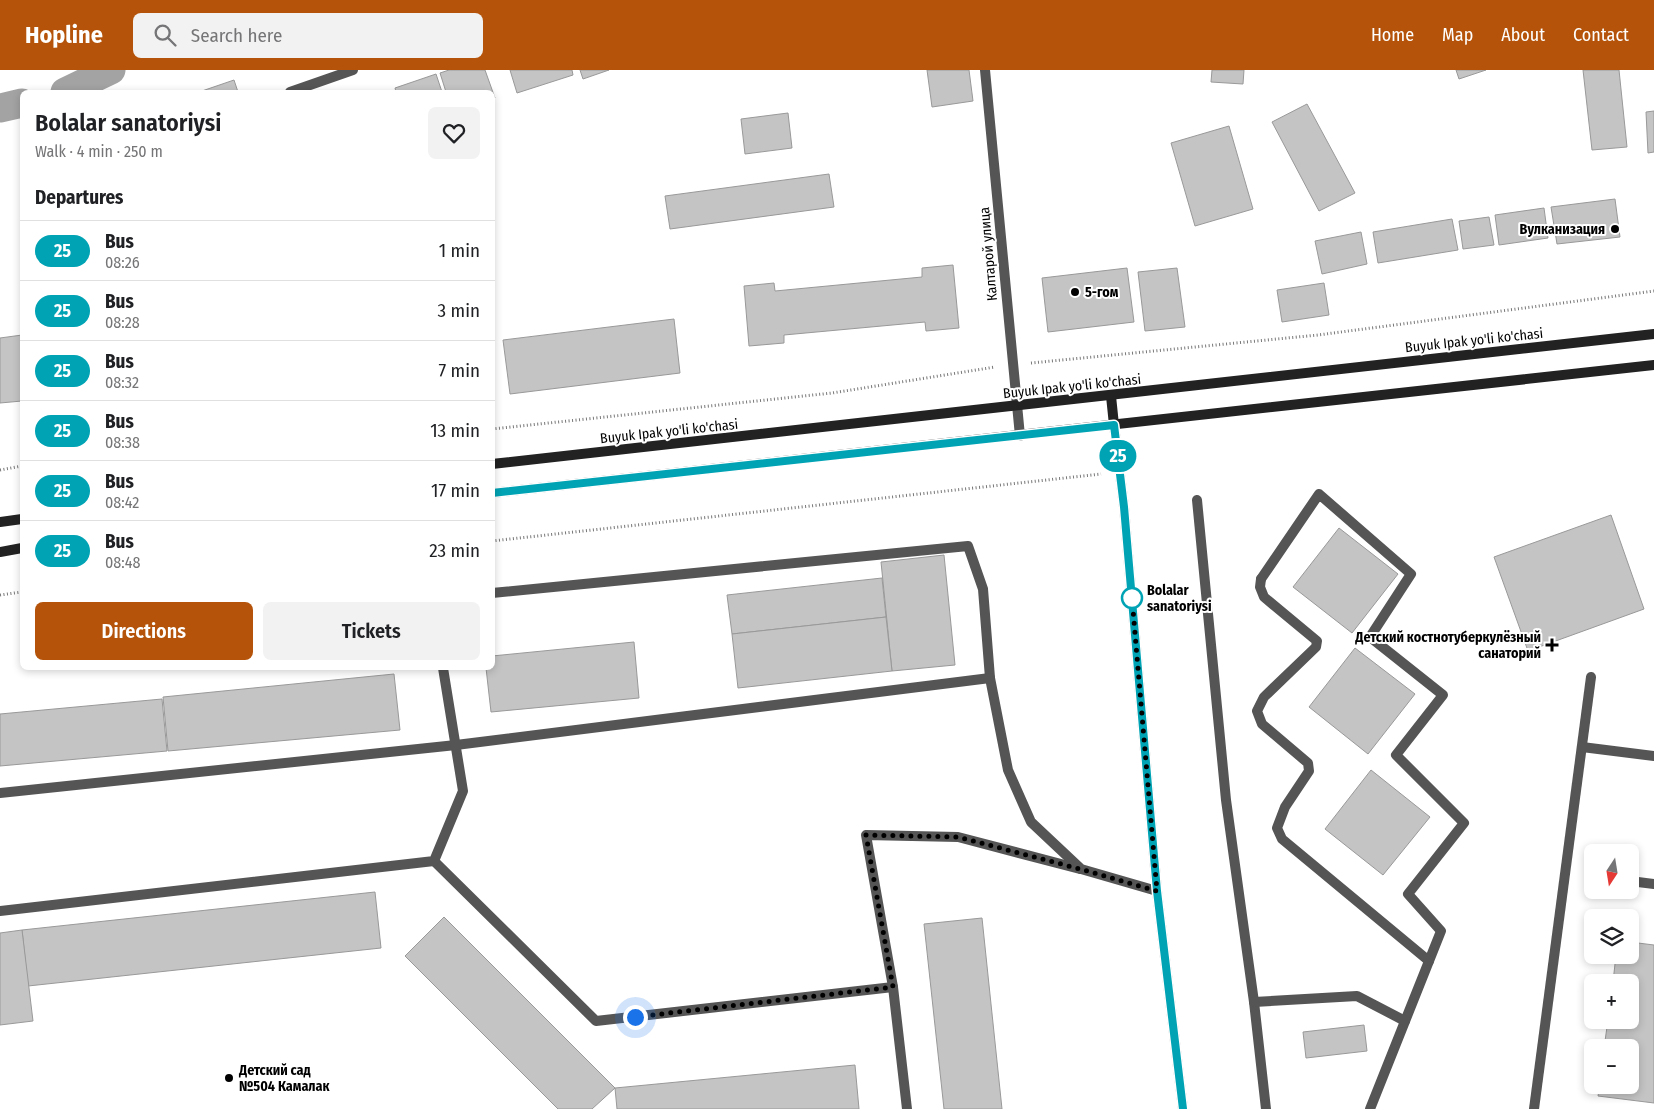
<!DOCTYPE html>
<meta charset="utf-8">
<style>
body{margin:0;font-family:"Fira Sans Condensed",sans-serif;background:#f2f2f2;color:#202124;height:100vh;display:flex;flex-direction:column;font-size:19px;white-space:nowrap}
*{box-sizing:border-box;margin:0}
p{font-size:16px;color:#757577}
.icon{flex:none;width:28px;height:28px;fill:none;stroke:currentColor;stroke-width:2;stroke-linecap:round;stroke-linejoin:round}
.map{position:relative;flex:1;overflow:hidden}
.panel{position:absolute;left:20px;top:20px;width:475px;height:580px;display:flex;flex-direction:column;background:#fff;border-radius:8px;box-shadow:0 2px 8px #0003}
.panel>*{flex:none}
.badge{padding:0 10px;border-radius:16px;font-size:18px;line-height:32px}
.needle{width:32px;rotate:192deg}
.controls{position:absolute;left:1584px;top:774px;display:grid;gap:10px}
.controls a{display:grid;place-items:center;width:55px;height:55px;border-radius:8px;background:#fff;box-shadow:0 2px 8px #0003;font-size:25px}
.you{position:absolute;width:25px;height:25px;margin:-12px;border:4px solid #fff;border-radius:50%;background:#1a73e8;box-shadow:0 0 0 8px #1a73e833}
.map>.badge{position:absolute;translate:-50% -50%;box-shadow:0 0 0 2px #fff}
h2{padding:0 15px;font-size:19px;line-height:45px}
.round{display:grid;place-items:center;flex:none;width:52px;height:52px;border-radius:8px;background:#f2f2f2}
.overview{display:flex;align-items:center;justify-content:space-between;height:85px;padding:0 15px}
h1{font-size:24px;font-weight:600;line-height:38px}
.primary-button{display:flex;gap:10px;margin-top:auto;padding:10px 15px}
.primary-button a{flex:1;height:58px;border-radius:8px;background:#b45309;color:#fff;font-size:20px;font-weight:600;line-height:58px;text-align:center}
.primary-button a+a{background:#f2f2f2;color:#202124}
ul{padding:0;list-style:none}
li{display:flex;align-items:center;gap:15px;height:60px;padding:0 15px;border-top:1px solid #e0e0e0}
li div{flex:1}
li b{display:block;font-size:19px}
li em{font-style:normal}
li .badge{min-width:55px;font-weight:700;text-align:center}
header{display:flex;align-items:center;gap:30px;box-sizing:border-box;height:70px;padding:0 25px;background:#b45309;color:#fff}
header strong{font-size:24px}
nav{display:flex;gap:28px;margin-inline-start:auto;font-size:18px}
.search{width:350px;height:45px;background:#f2f2f2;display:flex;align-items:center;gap:12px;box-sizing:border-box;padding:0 18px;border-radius:8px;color:#757577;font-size:19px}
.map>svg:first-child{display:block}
</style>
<header>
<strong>Hopline</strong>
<div class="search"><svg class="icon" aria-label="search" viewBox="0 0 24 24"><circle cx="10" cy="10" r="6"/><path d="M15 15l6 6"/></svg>Search here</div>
<nav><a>Home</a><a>Map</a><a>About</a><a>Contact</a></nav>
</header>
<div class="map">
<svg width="1654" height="1039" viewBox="0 0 1654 1039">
<rect width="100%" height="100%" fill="#fff"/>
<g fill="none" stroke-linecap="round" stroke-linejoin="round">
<g stroke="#a3a3a3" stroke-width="29">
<polyline points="65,22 111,0"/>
<polyline points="0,38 22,33"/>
</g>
</g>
<g fill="#c4c4c4" stroke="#999">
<polygon points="449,0 485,0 495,28 492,29 492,22 446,22 440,3"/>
<polygon points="510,0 572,0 573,5 517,23"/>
<polygon points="580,0 609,0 583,9"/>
<polygon points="927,0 969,0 973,31 932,37"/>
<polygon points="1212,0 1244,0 1243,14 1211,12"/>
<polygon points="1456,0 1486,0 1459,9"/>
<polygon points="1583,0 1619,0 1627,77 1592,80"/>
<polygon points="436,4 442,22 396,22 395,18"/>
<polygon points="234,10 238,22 199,22"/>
<polygon points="1307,34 1355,123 1319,141 1272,52"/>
<polygon points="1654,41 1654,82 1648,83 1646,42"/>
<polygon points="788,43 792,78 745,84 741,49"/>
<polygon points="1229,56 1253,139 1195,156 1171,73"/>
<polygon points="829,104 834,137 670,159 665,126"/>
<polygon points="1615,129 1620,167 1557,174 1551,137"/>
<polygon points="1544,138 1548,168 1499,175 1495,145"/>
<polygon points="1489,147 1494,175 1463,179 1459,151"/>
<polygon points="1452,149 1458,180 1378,193 1373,162"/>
<polygon points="1361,162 1367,194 1322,204 1315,171"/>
<polygon points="953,195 959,258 926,261 925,252 784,265 784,273 749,276 744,216 774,213 775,221 922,207 922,198"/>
<polygon points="1127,198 1134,252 1048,262 1042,208"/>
<polygon points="1177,198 1185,257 1145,261 1138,202"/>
<polygon points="1324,213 1329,245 1282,252 1277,220"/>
<polygon points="674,249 680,303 510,324 503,270"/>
<polygon points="22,265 22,331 0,333 0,268"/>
<polygon points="1611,445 1644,539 1528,581 1494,487"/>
<polygon points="1339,458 1398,504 1352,563 1293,517"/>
<polygon points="944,485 955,595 892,601 881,492"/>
<polygon points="882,508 886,547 732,564 727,525"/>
<polygon points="886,547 892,601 738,618 732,564"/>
<polygon points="634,572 639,628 491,642 486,598 492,598 492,586"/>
<polygon points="1355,578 1415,624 1368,684 1309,637"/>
<polygon points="394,604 400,660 168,681 163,627"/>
<polygon points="162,629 167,681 0,696 0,644"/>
<polygon points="1371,700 1430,747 1383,805 1325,759"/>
<polygon points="375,822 381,878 28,916 22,860"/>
<polygon points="444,847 615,1018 592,1039 558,1039 405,886"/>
<polygon points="982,848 1002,1039 944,1039 924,854"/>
<polygon points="22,860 33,951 0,955 0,863"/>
<polygon points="1630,872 1654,875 1654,1033 1598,1026 1600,1015 1630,1015 1630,978 1604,978 1608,950 1630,950 1630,912 1613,912 1616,885 1630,885"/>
<polygon points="1364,955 1367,981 1306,988 1303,962"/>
<polygon points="855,995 859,1039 617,1039 615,1018"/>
</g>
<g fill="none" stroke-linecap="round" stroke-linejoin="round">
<g stroke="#777" stroke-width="3" stroke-dasharray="1 2.5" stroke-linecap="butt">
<polyline points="1031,293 1318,265 1654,221"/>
<polyline points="492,359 832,323 995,297"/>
<polyline points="0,400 22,396"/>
<polyline points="492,471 1101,404"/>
<polyline points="0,525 22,522"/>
</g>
<g stroke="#555" stroke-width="10">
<polyline points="1197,430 1226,730 1254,932 1266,1039"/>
<polyline points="1261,509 1319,424 1411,504 1370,567 1443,625 1396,685 1464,753 1408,824 1441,861 1370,1039"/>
<polyline points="492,523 968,476 983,519 990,608 1008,700 1031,752 1081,799 1157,821"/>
<polyline points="1582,677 1654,686"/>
<polyline points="0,723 456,675 990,608"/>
<polyline points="434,791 596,951 893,917"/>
<polyline points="1630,811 1654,814"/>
<polyline points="0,841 434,791 463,721 443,598"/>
<polyline points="1254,932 1357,926 1405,951"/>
<polyline points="907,1039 893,917 866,765 958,767 1080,799"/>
<polyline points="1534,1039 1591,607"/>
</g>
<g stroke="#555" stroke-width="10">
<polyline points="290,22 353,0"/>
<polyline points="1261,509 1260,517 1264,527 1317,571 1316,577 1264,627 1257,641 1262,654 1308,693 1309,701 1285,737 1277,758 1282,769 1429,891"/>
</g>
<g stroke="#555" stroke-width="10">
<polyline points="985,0 1020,366"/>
<polyline points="1114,355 1124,437 1157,821 1183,1039"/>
</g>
<g stroke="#222" stroke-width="10">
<polyline points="1111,326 1114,355"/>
<polyline points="492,394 1654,264"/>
<polyline points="492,423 1654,295"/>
<polyline points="0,452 22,449"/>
<polyline points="0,482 22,478"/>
</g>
</g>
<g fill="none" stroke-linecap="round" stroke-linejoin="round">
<defs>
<polyline id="line" points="492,423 1114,355 1124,437 1157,821 1183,1039"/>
</defs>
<use href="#line" stroke="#fff" stroke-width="11"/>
<use href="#line" stroke="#00a3b4" stroke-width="8"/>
<polyline stroke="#000" stroke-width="5" stroke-dasharray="0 9" points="635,947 893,917 866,765 958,767 1080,799 1157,821 1132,528"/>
</g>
<g fill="#000" stroke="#fff" stroke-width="2">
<circle cx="1615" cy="159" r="5"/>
<circle cx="1075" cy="222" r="5"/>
<path d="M1549.5 567.5h5v5h5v5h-5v5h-5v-5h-5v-5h5z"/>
<circle cx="229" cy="1008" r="5"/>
</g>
<circle fill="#fff" stroke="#00a3b4" stroke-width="2.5" cx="1132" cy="528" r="10"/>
<g text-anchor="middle" stroke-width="4" stroke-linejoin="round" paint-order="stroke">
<g font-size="14" font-weight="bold" fill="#000" stroke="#fff" text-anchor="end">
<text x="1605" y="164">Вулканизация</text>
<text x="1085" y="227" text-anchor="start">5-гом</text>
<text x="1541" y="572">Детский костнотуберкулёзный<tspan x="1541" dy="16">санаторий</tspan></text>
<text x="239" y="1005" text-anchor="start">Детский сад<tspan x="239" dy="16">№504 Камалак</tspan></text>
</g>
<g font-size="14" fill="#000" stroke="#fff">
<text transform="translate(988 184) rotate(-95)" y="5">Калтарой улица</text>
<text transform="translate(1474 270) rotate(-6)" y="5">Buyuk Ipak yo'li ko'chasi</text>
<text transform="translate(1072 316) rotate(-6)" y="5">Buyuk Ipak yo'li ko'chasi</text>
<text transform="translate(669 361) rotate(-6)" y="5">Buyuk Ipak yo'li ko'chasi</text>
</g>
<g font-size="14" font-weight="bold" fill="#000" stroke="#fff" text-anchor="start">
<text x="1147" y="525">Bolalar<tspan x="1147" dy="16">sanatoriysi</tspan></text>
</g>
</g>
</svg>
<div class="controls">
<a><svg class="needle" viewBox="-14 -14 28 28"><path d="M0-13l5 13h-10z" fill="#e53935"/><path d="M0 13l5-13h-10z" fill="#757577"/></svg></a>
<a><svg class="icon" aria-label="layers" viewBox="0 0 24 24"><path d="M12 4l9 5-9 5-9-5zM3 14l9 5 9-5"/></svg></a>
<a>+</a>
<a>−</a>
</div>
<div class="you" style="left:635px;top:947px"></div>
<b class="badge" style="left:1118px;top:386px;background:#00a3b4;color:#fff">25</b>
<section class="panel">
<div class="overview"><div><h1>Bolalar sanatoriysi</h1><p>Walk · 4 min · 250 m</p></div><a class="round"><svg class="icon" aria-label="heart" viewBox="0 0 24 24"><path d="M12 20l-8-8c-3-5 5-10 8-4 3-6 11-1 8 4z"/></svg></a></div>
<h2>Departures</h2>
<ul>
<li><span class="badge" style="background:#00a3b4;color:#fff">25</span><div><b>Bus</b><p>08:26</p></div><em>1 min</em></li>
<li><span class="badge" style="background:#00a3b4;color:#fff">25</span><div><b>Bus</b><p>08:28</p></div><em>3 min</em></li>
<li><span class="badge" style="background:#00a3b4;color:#fff">25</span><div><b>Bus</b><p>08:32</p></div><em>7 min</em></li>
<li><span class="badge" style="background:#00a3b4;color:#fff">25</span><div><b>Bus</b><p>08:38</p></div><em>13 min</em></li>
<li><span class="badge" style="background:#00a3b4;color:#fff">25</span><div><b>Bus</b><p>08:42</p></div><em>17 min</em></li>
<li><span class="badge" style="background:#00a3b4;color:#fff">25</span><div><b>Bus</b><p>08:48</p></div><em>23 min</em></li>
</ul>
<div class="primary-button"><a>Directions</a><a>Tickets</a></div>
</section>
</div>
